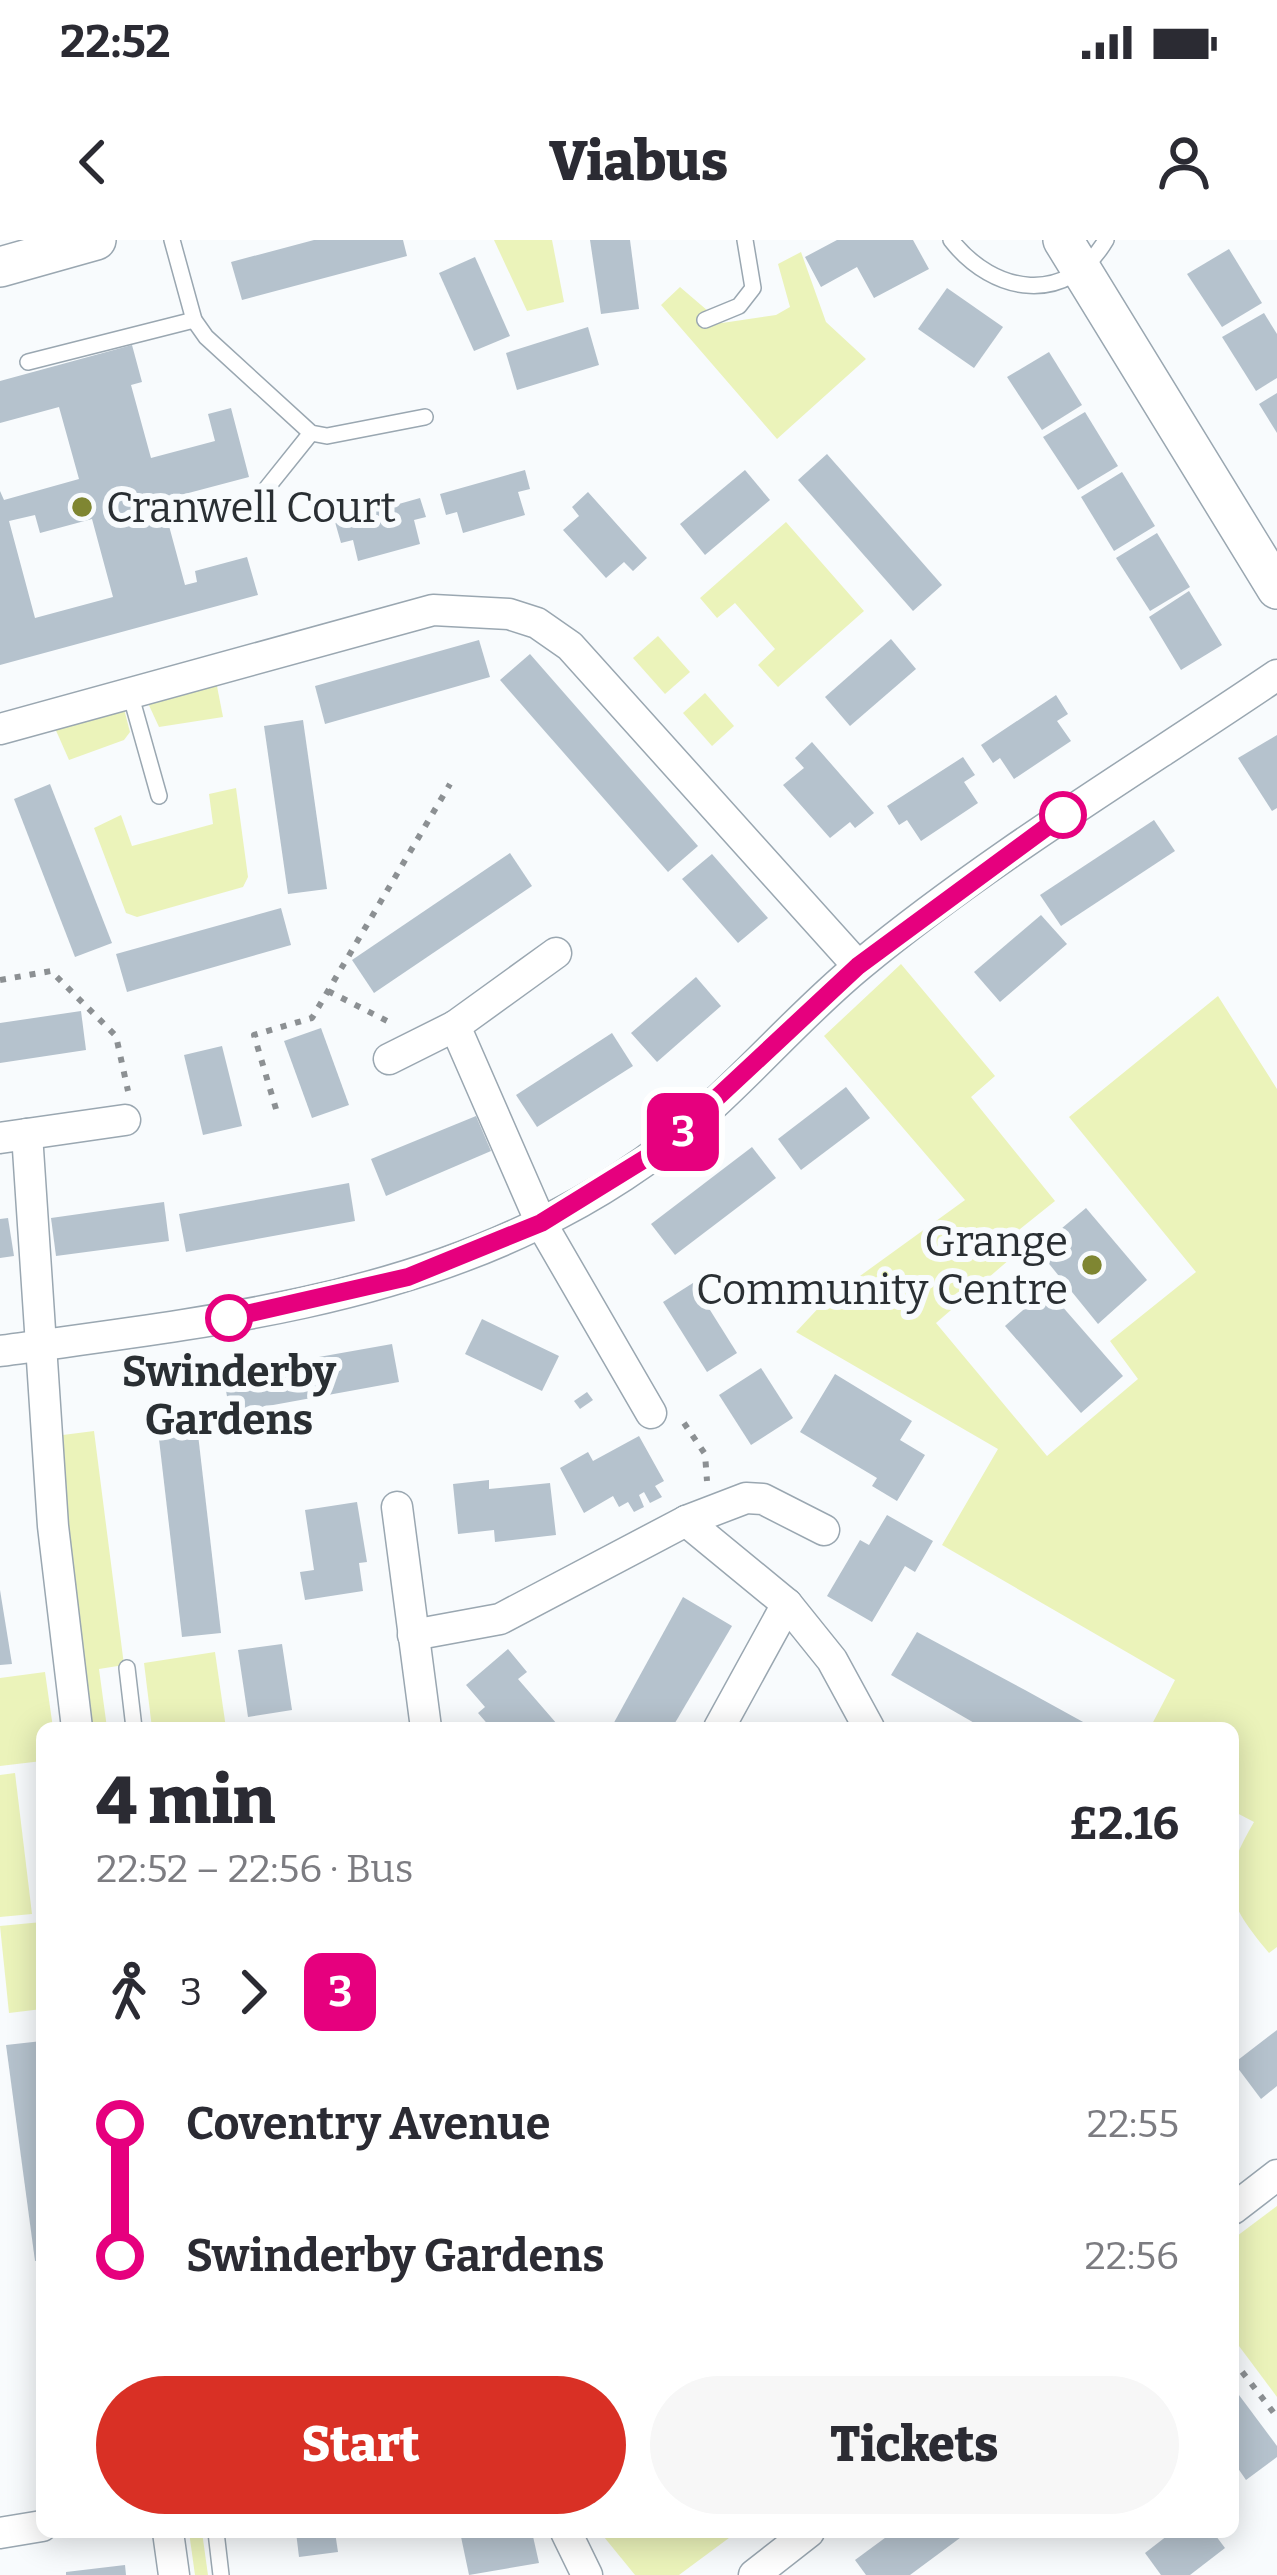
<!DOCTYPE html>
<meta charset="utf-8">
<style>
body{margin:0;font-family:Bitter,serif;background:#f7f7f7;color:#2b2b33;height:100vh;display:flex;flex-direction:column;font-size:45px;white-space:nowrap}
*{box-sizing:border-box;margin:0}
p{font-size:39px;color:#7c7c81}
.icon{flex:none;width:66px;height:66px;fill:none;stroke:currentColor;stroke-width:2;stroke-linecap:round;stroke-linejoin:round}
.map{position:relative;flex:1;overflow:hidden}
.drawer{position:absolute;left:36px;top:1482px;width:1203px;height:816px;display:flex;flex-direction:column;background:#fff;border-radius:18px;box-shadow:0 6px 30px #0003}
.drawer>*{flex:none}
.badge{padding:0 24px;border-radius:18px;font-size:42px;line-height:78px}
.map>.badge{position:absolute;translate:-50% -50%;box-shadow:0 0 0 6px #fff}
.legs{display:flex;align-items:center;gap:18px;height:132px;padding:0 60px;font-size:39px}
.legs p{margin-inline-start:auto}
.summary{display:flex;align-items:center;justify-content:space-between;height:204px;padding:0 60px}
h1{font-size:66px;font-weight:800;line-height:90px}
.primary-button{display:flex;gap:24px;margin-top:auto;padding:24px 60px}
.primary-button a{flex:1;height:138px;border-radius:72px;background:#d93025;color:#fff;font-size:48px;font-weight:800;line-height:138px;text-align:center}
.primary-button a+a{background:#f7f7f7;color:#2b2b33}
ul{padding:0 60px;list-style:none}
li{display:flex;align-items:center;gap:42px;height:132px;font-size:45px}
li i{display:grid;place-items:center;width:18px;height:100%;margin:0 15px;background:currentColor}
li i::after{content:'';width:30px;height:30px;margin:-15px;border:9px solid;border-radius:50%;background:#fff}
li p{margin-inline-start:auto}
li:first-child i{background:linear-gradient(#0000 50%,currentColor 0)}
li:last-child i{background:linear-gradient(currentColor 50%,#0000 0)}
.status{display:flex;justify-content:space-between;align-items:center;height:84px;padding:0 60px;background:#fff;direction:ltr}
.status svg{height:33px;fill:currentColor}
header{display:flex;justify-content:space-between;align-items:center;height:156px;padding:0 60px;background:#fff;font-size:54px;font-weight:800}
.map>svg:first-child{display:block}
</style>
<div class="status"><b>22:52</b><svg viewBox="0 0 49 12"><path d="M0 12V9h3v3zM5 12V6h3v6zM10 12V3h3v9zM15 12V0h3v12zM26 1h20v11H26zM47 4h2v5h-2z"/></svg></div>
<header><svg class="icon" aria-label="back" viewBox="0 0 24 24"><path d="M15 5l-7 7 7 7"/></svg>Viabus<svg class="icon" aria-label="person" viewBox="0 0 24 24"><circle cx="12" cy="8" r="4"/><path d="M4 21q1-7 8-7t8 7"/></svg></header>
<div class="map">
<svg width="1277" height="2335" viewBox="0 0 1277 2335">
<rect width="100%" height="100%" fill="#f8fbfd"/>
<g fill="#ebf3ba">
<polygon points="494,0 552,0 564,62 527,71"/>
<polygon points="801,12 826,82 866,119 777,199 661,65 680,47 722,83 776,75 790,67 778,24"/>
<polygon points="786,282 864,371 778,447 758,425 775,409 735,363 717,378 700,358"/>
<polygon points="658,396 690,432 665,454 633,418"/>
<polygon points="216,441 223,477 159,487 147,461"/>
<polygon points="705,453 734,486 712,506 683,473"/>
<polygon points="123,465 130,492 124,500 69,520 54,486"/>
<polygon points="236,548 248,637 243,647 137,677 126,673 94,588 121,575 132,606 213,584 209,554"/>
<path d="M901 724 995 836 971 857 1055 961 1000 1005 1010 1019 936 1083 1047 1216 1138 1139 1110 1101 1196 1032 1069 877 1218 756 1277 849V1707L1269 1713C1226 1661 1218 1643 1254 1582L1233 1571V1488H1150L1175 1440 942 1305 998 1209 796 1092 824 1062 965 960 824 796Z"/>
<polygon points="94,1191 124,1425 99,1429 107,1488 92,1488 55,1196"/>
<polygon points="215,1412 226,1488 152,1488 144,1423"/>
<polygon points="45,1432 53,1488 42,1488 42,1521 0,1526 0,1438"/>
<polygon points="15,1533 32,1674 0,1677 0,1535"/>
<polygon points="42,1682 42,1769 9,1773 0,1686"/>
<polygon points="1277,1966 1277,2157 1233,2098 1233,1999"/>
<polygon points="189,2292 202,2292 208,2335 195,2335"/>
<polygon points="600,2292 737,2292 679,2335 635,2335"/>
</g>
<g fill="#b5c2cd" fill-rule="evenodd">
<polygon points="314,0 403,0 407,16 242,60 231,22"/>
<polygon points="590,0 630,0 639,69 601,74"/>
<polygon points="837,0 913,0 929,29 874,58 857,27 821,47 805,17"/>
<polygon points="1229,9 1262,63 1222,87 1187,34"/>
<polygon points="475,17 510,96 474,111 439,33"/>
<polygon points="947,48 1003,87 974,128 918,89"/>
<polygon points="1264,73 1277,94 1277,138 1256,151 1222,97"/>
<polygon points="588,87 599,125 517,150 506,113"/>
<path d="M132 105 142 142 131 145 151 218 215 201 208 174 231 168 249 237 162 260 185 345 197 342 195 331 247 317 258 355 0 425V251L4 260 79 239 59 167 0 183V141ZM35 275 40 293 92 279 113 357 35 378 9 281Z"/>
<polygon points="1049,112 1082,165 1042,190 1007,137"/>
<polygon points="1277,153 1277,193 1259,164"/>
<polygon points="1085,172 1118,226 1078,250 1043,197"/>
<polygon points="827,214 942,345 913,371 798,240"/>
<polygon points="525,230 530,249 518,252 525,275 463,293 457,272 446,275 440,254"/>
<polygon points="745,230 770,260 705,315 680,284"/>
<polygon points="1122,232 1155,286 1114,311 1081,257"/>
<polygon points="588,252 647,318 633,331 624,322 606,338 563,290 579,276 572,267"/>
<polygon points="420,258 426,277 414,280 420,304 358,321 353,300 341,303 335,282"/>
<polygon points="1157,293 1190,347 1150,371 1116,318"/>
<polygon points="1189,351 1222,405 1181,430 1149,377"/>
<polygon points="891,399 916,429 850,486 825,457"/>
<polygon points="479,400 490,437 325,484 315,446"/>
<polygon points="530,414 698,606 668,632 500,440"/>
<polygon points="1056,455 1068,474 1057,481 1071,501 1014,539 1000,518 993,523 981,505"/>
<polygon points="303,480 327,649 288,654 264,486"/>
<polygon points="1277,495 1277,568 1272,571 1238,518"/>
<polygon points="812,502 874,573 855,588 850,582 830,598 783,545 804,528 795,518"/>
<polygon points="963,517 975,535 964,542 978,563 921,601 907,580 899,585 887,566"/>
<polygon points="50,544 112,703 75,717 14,559"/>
<polygon points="1154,580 1175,611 1061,686 1040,655"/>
<polygon points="510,613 532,646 374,753 352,720"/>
<polygon points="712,614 768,678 738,703 682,639"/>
<polygon points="281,668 291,705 127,752 116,714"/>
<polygon points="1041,675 1067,704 1000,762 974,732"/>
<polygon points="696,737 721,766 657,822 631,793"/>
<polygon points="81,771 86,810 0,823 0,783"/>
<polygon points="321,788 349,865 312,878 284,801"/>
<polygon points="612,793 633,826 537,887 516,855"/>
<polygon points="222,806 242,886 203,895 184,815"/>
<polygon points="846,847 870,878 801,930 778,899"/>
<polygon points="476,876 491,911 386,956 371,919"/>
<polygon points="752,907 776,938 675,1015 651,984"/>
<polygon points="349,943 355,981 186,1012 179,974"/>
<polygon points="164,962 169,1001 56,1016 51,978"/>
<polygon points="1086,968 1147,1040 1098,1084 1037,1009"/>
<polygon points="8,978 14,1016 0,1018 0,979"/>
<polygon points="693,1043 737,1113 707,1132 663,1062"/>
<polygon points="1047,1049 1123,1136 1081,1173 1005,1086"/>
<polygon points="482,1079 559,1116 542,1151 465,1114"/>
<polygon points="392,1104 399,1142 230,1173 223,1134"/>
<polygon points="761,1128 793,1178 751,1205 719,1155"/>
<polygon points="835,1134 912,1181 900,1200 925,1215 897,1261 872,1246 877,1238 800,1192"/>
<polygon points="587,1152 593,1160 580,1169 574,1161"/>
<polygon points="196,1177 221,1393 182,1397 157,1182"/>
<polygon points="639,1196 664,1241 655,1246 662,1257 650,1263 644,1252 639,1255 644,1267 634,1272 628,1262 619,1267 613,1256 584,1273 560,1228 588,1212 593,1221"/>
<polygon points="489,1240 489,1249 550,1243 556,1295 495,1302 494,1290 458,1294 453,1244"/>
<polygon points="357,1262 367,1322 359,1323 363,1351 305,1360 300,1332 314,1330 305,1270"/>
<polygon points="887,1275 933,1301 915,1332 905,1326 872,1382 827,1356 860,1300 869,1305"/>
<polygon points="0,1350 12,1424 0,1425"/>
<polygon points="683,1357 732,1386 672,1488 611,1488"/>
<polygon points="917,1392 1025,1450 1094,1488 983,1488 891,1435"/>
<polygon points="282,1404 292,1470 248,1477 238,1410"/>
<polygon points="508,1409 527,1432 518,1439 557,1484 553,1488 491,1488 478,1473 485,1467 466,1445"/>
<polygon points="1277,1790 1277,1846 1261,1859 1234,1823"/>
<polygon points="42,1801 42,2020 35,2021 6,1805"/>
<polygon points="1233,2147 1277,2206 1277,2217 1246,2240 1233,2221"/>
<polygon points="296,2292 335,2292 338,2312 299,2317"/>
<polygon points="460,2292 532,2292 539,2323 469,2335"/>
<polygon points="893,2292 968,2292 910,2335 866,2335 855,2320"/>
<polygon points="1172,2292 1213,2292 1225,2308 1190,2335 1161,2335 1145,2313"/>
<polygon points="125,2325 126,2335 66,2335 66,2332"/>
</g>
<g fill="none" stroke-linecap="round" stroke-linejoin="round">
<defs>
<g id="service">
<polyline points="172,0 194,80 206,97 311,193 327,196 425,177"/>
<path d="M951 0C994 55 1067 66 1106 0"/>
<polyline points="705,80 739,66 753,48 745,0"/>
<polyline points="28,122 194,80"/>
<polyline points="250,269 311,193"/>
<polyline points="130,453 159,556"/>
<polyline points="127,1428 134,1488"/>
<polyline points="216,2292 221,2335"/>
</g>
<g id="minor">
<polyline points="0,489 433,370 509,374 537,383 570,406 858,726"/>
<polyline points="556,713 455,786 541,983 651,1173"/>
<polyline points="389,819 455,786"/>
<polyline points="27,894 53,1286 77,1488"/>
<polyline points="0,898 125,880"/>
<path d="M0 1111C183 1085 368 1067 536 985 593 958 656 918 702 875 756 827 804 771 860 725 991 617 1137 530 1277 435"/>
<polyline points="397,1267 426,1488"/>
<polyline points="686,1281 787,1364 832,1420 869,1488"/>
<polyline points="413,1395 500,1379 686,1281 746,1258 763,1259 824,1290"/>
<polyline points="719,1488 787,1364"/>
<polyline points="1233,1969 1277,1935"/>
<polyline points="168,2292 174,2335"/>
<polyline points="566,2292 587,2335"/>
<polyline points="0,2293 42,2286"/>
<polyline points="754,2335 809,2292"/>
</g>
<g id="tertiary">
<polyline points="1063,0 1277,349"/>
<polyline points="0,27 96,0"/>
</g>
</defs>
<use href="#service" stroke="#9aa7b1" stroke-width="18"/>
<use href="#minor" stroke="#9aa7b1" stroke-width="33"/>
<use href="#tertiary" stroke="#9aa7b1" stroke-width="42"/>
<g stroke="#8c9093" stroke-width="6" stroke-dasharray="6 9" stroke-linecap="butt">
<polyline points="0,740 51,731 116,796 128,851"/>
<polyline points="328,751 393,784"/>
<polyline points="276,869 254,795 312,778 450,544"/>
<polyline points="684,1183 705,1214 707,1241"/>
<polyline points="1233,2120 1277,2177"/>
</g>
<use href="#service" stroke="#fff" stroke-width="15"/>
<use href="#minor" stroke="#fff" stroke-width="30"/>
<use href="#tertiary" stroke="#fff" stroke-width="39"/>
</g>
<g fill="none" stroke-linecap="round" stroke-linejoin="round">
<defs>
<polyline id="line-1" points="229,1078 408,1037 541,983 664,907 858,726 1063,575"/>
</defs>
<use href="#line-1" stroke="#fff" stroke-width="27"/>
<use href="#line-1" stroke="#e6007e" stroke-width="18"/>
</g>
<g fill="#7f8632" stroke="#f8fbfd" stroke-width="4.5">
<circle cx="82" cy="267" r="12"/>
<circle cx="1092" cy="1025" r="12"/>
</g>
<g fill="#fff" stroke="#e6007e" stroke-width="6">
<circle cx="1063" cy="575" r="21"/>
<circle cx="229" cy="1078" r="21"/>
</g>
<g text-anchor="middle" stroke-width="12" stroke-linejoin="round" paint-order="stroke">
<g font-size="42" fill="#2a2f33" stroke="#f8fbfd" text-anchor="start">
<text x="106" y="282">Cranwell Court</text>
<text x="1068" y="1016" text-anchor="end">Grange<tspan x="1068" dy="48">Community Centre</tspan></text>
</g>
<g font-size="42" font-weight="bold" fill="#2a2f33" stroke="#f8fbfd">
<text x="229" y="1146">Swinderby<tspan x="229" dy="48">Gardens</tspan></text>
</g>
</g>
</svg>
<b class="badge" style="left:683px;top:892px;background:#e6007e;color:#fff">3</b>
<section class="drawer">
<div class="summary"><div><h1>4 min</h1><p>22:52 – 22:56 · Bus</p></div><b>£2.16</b></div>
<div class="legs"><svg class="icon" aria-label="walk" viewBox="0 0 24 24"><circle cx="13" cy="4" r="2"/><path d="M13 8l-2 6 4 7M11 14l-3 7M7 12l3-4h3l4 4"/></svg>3<svg class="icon" aria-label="forward" viewBox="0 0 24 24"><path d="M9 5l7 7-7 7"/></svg><b class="badge" style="background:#e6007e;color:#fff">3</b></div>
<ul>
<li><i style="color:#e6007e"></i><b>Coventry Avenue</b><p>22:55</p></li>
<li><i style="color:#e6007e"></i><b>Swinderby Gardens</b><p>22:56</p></li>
</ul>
<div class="primary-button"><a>Start</a><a>Tickets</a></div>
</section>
</div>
